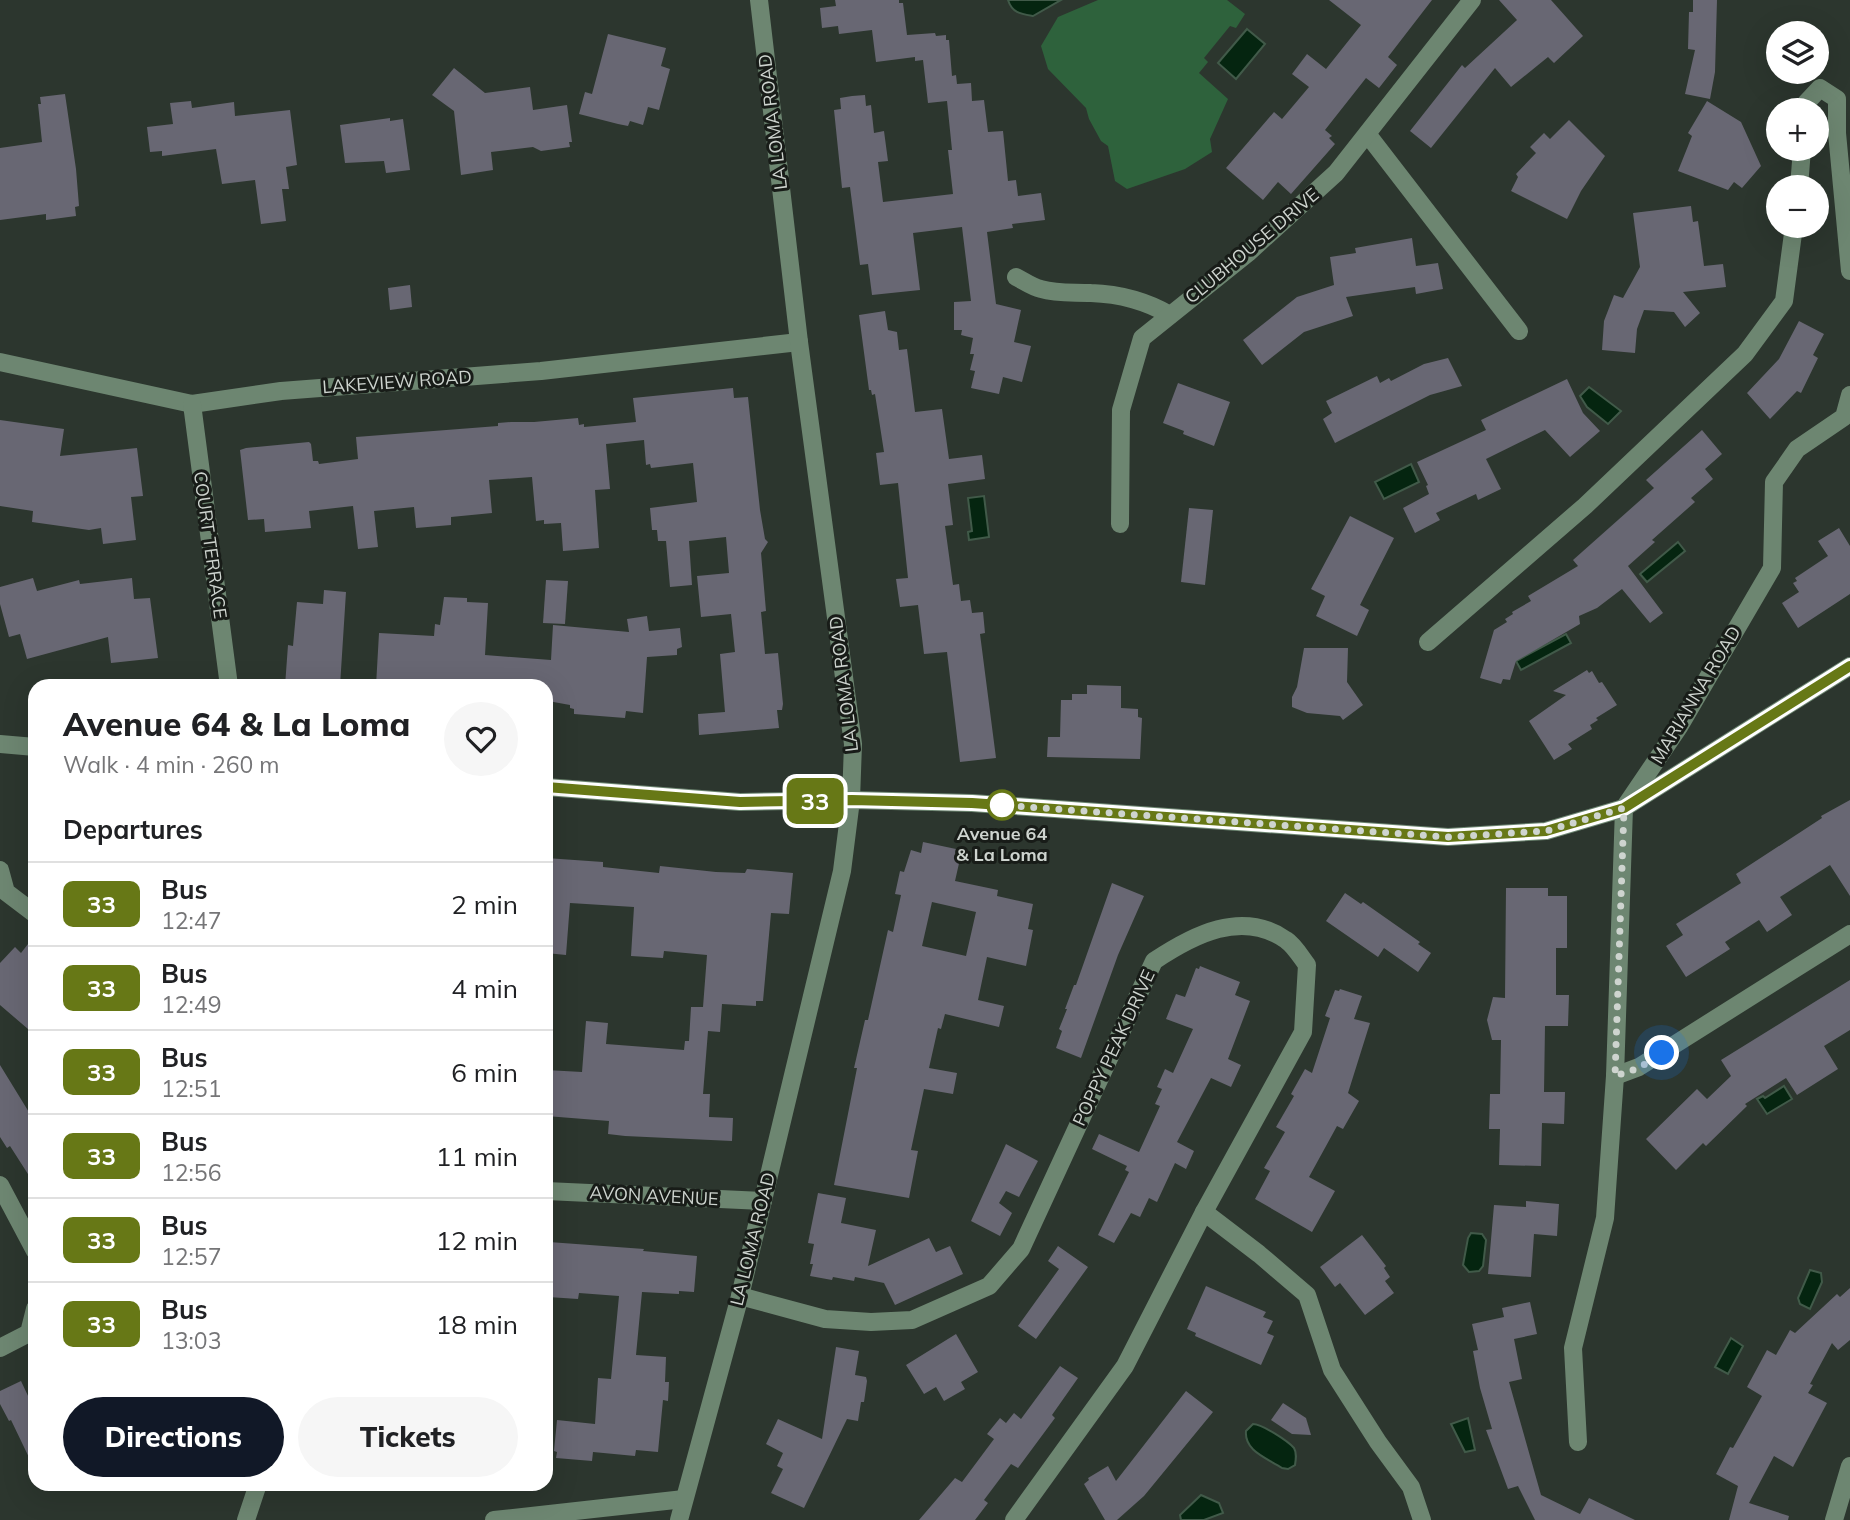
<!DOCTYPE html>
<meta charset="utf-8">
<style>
body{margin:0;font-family:Mulish,sans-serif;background:#f6f6f6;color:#202124;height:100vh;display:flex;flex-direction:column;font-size:26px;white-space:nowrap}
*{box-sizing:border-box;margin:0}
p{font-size:23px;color:#757577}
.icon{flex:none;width:38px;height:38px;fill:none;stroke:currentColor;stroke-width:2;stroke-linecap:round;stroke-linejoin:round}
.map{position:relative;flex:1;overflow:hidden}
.side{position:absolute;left:28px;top:679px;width:525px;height:812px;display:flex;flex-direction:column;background:#fff;border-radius:21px;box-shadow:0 7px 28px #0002}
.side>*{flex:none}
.badge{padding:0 14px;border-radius:10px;font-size:24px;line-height:46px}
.buttons{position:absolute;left:1766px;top:21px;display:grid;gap:14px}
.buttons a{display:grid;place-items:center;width:63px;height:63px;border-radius:50%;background:#fff;box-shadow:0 7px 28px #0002;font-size:35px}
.you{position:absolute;width:35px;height:35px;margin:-18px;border:5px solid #fff;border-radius:50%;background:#1a73e8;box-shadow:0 0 0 10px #1a73e833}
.map>.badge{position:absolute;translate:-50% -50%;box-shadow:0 0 0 4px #fff}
h2{padding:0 35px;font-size:26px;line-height:63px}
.round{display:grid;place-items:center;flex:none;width:74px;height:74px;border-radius:37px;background:#f6f6f6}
.summary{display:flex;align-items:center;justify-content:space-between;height:119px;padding:0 35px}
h1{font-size:33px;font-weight:800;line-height:52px}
.action{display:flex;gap:14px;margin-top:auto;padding:14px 35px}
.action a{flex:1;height:80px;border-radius:42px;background:#111827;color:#fff;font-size:28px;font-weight:800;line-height:80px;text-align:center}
.action a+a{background:#f6f6f6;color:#202124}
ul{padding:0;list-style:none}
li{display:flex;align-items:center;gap:21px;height:84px;padding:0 35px;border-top:2px solid #e0e0e0}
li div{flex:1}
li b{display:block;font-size:26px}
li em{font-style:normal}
li .badge{min-width:77px;font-weight:700;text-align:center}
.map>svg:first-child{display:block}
</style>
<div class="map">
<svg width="1850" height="1520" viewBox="0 0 1850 1520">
<rect width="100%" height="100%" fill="#2c362e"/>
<polygon fill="#2e623c" points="1098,0 1227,0 1245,14 1236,28 1230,26 1204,58 1208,62 1199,73 1228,99 1210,139 1212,152 1185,169 1127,189 1115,181 1108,146 1101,141 1089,119 1086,108 1048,69 1041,46 1058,17"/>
<g fill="#052510" stroke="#415a49" stroke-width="2">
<path d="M1008 0H1061L1033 16C1021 14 1012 13 1008 0Z"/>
<polygon points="1247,29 1265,44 1236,79 1218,63"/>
<polygon points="1589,387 1621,411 1608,424 1587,407 1580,396"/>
<polygon points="1411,464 1419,482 1384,499 1375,482"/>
<polygon points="984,496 989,537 969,540 968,532 972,531 968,498"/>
<polygon points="1678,542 1685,551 1647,582 1640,574"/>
<polygon points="1566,634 1571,643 1521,670 1516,661"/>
<polygon points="1784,1086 1792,1099 1767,1114 1757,1099 1763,1096 1765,1098"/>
<polygon points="1471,1233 1482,1234 1486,1240 1483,1266 1479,1271 1469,1272 1463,1265 1468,1238"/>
<polygon points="1810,1270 1821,1273 1822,1282 1810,1309 1800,1304 1798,1298"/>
<polygon points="1731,1338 1743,1346 1728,1374 1715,1367"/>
<polygon points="1468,1418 1475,1450 1465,1452 1451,1424"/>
<path d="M1253 1424C1262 1424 1288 1441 1294 1448 1297 1453 1296 1459 1295 1465L1288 1469 1282 1468C1267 1458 1244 1451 1246 1431Z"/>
<polygon points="1201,1495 1219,1503 1223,1513 1204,1520 1181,1520 1180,1515"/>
</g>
<g fill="#686773" fill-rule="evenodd">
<polygon points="835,0 899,0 899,3 903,3 907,35 935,33 936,36 946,35 946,40 949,40 952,76 956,75 957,84 971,83 972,101 984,100 988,132 1003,131 1008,181 1016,180 1018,196 1041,193 1045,220 1012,224 1013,228 987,232 996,304 1021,310 1014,342 1031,346 1022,382 1003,377 999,394 971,388 975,371 970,370 974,354 970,354 973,338 961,335 962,330 954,330 954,302 971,301 962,227 913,233 920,290 872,295 868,264 860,265 850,187 842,188 834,110 841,109 840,98 852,96 865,95 866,106 871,105 874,133 884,131 888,161 878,162 883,202 953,194 948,150 952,150 947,101 928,103 923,60 915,61 915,57 876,62 872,30 839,34 838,26 822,28 820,8 836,6"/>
<polygon points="1329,0 1432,0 1388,57 1397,65 1379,88 1366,78 1325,130 1332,136 1329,138 1335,144 1291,194 1278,182 1263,200 1226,168 1274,112 1282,119 1309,87 1292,74 1307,54 1326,69 1361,25"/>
<polygon points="1499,0 1551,0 1583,36 1554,63 1548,57 1511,87 1495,68 1431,148 1410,131 1462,65 1465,68 1517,20"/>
<polygon points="1693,0 1717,0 1715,72 1710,99 1685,94 1695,50 1688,49 1689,12 1693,12"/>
<polygon points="608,34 666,48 661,66 670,69 659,110 648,107 643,125 630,121 628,126 618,124 579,114 585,92 592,94"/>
<polygon points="454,68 485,93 530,87 533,110 567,105 572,142 569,142 570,147 541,151 533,147 491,152 493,170 461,175 454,111 432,95"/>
<polygon points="65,94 76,169 79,206 75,207 76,216 46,220 46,214 0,220 0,148 42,142 38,104 41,104 40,97"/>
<polygon points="191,101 192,108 234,102 235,116 290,110 297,165 286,167 289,189 282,189 286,221 261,224 255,180 222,184 216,149 162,156 162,151 150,152 147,127 173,124 170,103"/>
<polygon points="1707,101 1741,122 1761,166 1742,188 1734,182 1728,190 1678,171 1692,136 1688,133"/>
<polygon points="390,118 390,121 403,119 410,170 386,173 384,161 345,163 340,125"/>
<polygon points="1569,120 1605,156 1581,191 1567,219 1511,191 1518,177 1516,174 1536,153 1530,147 1544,133 1550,139"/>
<polygon points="1691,206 1693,222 1698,221 1704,266 1723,264 1726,287 1683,292 1700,313 1685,327 1674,312 1644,310 1637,329 1635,353 1602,350 1604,321 1614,295 1623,298 1640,267 1633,213"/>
<polygon points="1412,238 1416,266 1438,263 1443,289 1416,294 1415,287 1346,297 1353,316 1304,332 1262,365 1243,340 1297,297 1334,285 1330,257 1356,253 1355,248"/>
<polygon points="410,285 412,307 390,310 388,288"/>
<polygon points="885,311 888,330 897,332 899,350 907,349 915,412 942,409 949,459 982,455 985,479 948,484 953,525 945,526 953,585 959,584 961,601 970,600 972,613 983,612 985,633 980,634 996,758 960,762 947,652 924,654 918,605 900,607 896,579 908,578 898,483 880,485 876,453 884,452 875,394 872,395 871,390 869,390 859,315"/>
<polygon points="1799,321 1824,334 1813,355 1818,358 1801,393 1797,391 1770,419 1747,393 1779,359"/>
<polygon points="1448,358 1462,386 1430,395 1335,443 1323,419 1332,413 1326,401 1377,376 1380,383 1389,378 1391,381 1424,364"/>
<polygon points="1567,379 1583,413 1600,431 1570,457 1545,430 1486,459 1501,489 1478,500 1476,494 1436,513 1440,520 1415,533 1403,508 1429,494 1426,486 1428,485 1417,462 1486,430 1481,420"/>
<polygon points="1178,383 1230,402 1214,446 1183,434 1184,431 1163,423"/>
<polygon points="733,388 734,398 748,397 760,510 765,539 768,542 761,553 766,611 761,612 765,654 778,653 783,704 782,710 777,710 779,728 699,735 698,714 725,712 720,654 735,652 731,614 701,617 697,576 729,573 726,537 689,541 692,585 670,587 666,541 658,541 657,530 652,530 650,508 697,502 693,463 651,468 650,464 646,465 644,440 606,444 610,489 595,490 599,548 563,551 561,523 544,524 544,520 536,521 532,477 489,480 492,513 451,517 451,525 416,528 414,507 374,511 378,547 358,549 353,506 309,511 311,528 265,532 264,519 248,520 240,450 246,448 309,442 311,444 313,461 318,461 319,464 358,459 356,437 498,426 498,423 511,422 534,422 578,418 579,425 584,424 584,427 636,422 633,398"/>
<polygon points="0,420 64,429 60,456 137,448 143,496 131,497 136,540 103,544 101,528 89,530 32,522 33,511 0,506"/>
<polygon points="1702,430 1722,454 1705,469 1713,479 1691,498 1695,502 1652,540 1655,542 1628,566 1663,613 1650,623 1622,589 1597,608 1579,616 1580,624 1516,661 1510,680 1503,679 1501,684 1480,678 1494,630 1507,622 1505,619 1513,614 1512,612 1531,601 1528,596 1578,566 1573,560 1654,488 1646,480"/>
<polygon points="1189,508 1213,510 1205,585 1181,582"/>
<polygon points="1350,516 1394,538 1360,605 1369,610 1357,636 1316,616 1325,596 1311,589"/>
<polygon points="1839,528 1850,546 1850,594 1798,628 1782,603 1799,592 1793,583 1797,581 1795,578 1828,556 1818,541"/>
<polygon points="33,578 37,591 79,580 80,584 132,578 134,599 150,598 158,658 111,663 108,637 27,659 20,634 9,637 0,604 0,587"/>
<polygon points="546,580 568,581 565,624 543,623"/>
<polygon points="324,590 346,592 340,686 285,686 288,645 293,646 297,602 323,604"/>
<polygon points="444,597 467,598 467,602 488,603 485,655 551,660 553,625 629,632 627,619 647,616 649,631 680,628 682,647 677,649 677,655 647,657 643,713 626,711 625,718 574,714 574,709 570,708 570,705 548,701 547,686 376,686 379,633 434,636 435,624 440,625"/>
<polygon points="1304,648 1348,648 1347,682 1363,705 1343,720 1340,716 1307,713 1292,707 1292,697 1297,687"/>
<polygon points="1587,670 1589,673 1592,671 1599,683 1602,682 1617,705 1596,718 1598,720 1590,725 1592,729 1568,744 1572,749 1554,760 1529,721 1566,695 1553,691"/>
<polygon points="1087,685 1121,686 1121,708 1138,709 1138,717 1142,718 1140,759 1047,757 1048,737 1060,737 1061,700 1072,700 1072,694 1087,694"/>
<polygon points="1850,800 1850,896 1830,865 1780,897 1792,915 1767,932 1759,920 1725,942 1730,949 1686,977 1666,946 1683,935 1676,924 1741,883 1736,874 1822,818 1821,816"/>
<path d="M923 842 956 849 954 858 960 859 955 881 998 890 997 896 1033 904 1028 929 1033 930 1026 966 987 957 978 1000 1004 1006 999 1027 945 1014 941 1029 938 1028 929 1068 957 1073 953 1094 924 1089 911 1150 918 1151 909 1198 834 1185 857 1068H854L865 1020H868L888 930 893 932 901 895 895 894 900 871 904 872 911 850 921 853ZM932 902 976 912 966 956 922 946Z"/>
<polygon points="546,858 603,862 603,867 659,873 660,866 716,872 745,873 747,869 793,873 789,914 771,913 763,1001 756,1001 756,1006 722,1004 720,1032 708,1031 703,1094 710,1094 709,1117 733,1118 732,1141 625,1136 608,1134 609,1121 546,1116 546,1070 582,1072 586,1021 608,1023 606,1044 684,1050 685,1041 689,1041 691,1007 703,1007 707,955 664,951 663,958 631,956 634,907 570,903 566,955 546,953"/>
<polygon points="1112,883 1144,896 1118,955 1081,1058 1056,1048 1062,1031 1059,1029 1067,1009 1065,1009 1074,985 1076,985"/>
<polygon points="1506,888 1548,888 1548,896 1567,896 1567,948 1556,948 1556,995 1569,995 1568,1026 1545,1026 1544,1092 1565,1092 1564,1124 1542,1123 1541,1166 1499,1165 1500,1129 1489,1129 1490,1094 1500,1094 1501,1040 1492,1040 1487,1020 1493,997 1505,998"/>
<polygon points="1345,893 1361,904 1363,902 1420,942 1418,944 1431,953 1418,972 1384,948 1378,957 1326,921"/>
<polygon points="35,935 35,1035 0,1005 0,963 15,947 21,953"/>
<polygon points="1200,966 1240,982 1235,995 1250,1001 1228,1059 1241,1065 1231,1087 1211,1078 1177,1142 1194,1151 1186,1169 1175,1163 1157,1202 1149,1198 1140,1217 1131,1213 1114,1243 1098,1235 1129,1172 1125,1170 1127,1166 1092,1149 1099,1134 1139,1152 1160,1106 1155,1104 1162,1089 1157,1087 1165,1069 1173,1073 1193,1029 1166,1019 1176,994 1185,997 1196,968 1199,969"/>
<polygon points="1850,980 1850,1030 1824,1046 1838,1069 1797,1095 1786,1078 1745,1104 1747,1106 1706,1146 1703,1143 1676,1170 1646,1139 1697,1089 1707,1099 1731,1076 1721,1060"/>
<polygon points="1340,989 1362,996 1354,1019 1370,1023 1348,1093 1359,1101 1343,1129 1337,1126 1309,1177 1335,1191 1312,1232 1255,1199 1270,1171 1264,1168 1285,1132 1276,1127 1294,1096 1291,1094 1305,1069 1312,1073 1330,1018 1325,1016 1335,990 1339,991"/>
<polygon points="0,1065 35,1122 35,1185 10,1146 7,1148 0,1137"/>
<polygon points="1006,1144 1038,1161 1019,1197 1006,1191 999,1203 1012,1213 1000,1236 971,1221"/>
<polygon points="818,1193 846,1198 841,1223 876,1230 868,1266 929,1238 936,1252 950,1246 963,1274 895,1305 884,1283 855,1277 854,1281 833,1277 832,1280 810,1276 813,1264 810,1264 814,1244 808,1243"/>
<polygon points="1526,1201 1559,1204 1557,1236 1534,1234 1531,1277 1488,1274 1494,1205 1526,1207"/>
<polygon points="1362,1235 1386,1266 1384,1268 1390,1277 1385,1281 1394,1293 1365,1315 1340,1283 1335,1287 1320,1267"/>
<polygon points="549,1242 644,1249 643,1251 697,1256 694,1292 679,1291 679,1294 642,1292 636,1355 666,1357 665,1382 669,1382 668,1401 663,1400 658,1452 636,1450 635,1456 593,1452 592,1461 556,1458 557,1452 554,1451 557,1420 595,1424 598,1378 611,1379 619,1296 579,1293 578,1299 548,1297 546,1244"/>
<polygon points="1058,1246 1088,1267 1036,1339 1018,1326 1059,1269 1048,1261"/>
<polygon points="1206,1286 1266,1312 1263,1317 1273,1321 1267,1333 1274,1336 1261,1365 1195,1336 1196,1333 1187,1329"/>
<polygon points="1850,1288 1850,1340 1838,1350 1832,1343 1810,1384 1813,1385 1808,1393 1827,1403 1793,1467 1774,1456 1749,1503 1789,1516 1788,1520 1729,1520 1738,1486 1716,1474 1730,1447 1733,1448 1762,1396 1747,1387 1767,1350 1776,1355 1790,1330 1795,1333 1837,1294 1840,1297"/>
<polygon points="1530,1302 1537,1334 1514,1339 1522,1379 1509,1382 1541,1495 1580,1514 1589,1498 1635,1520 1535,1520 1518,1486 1508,1489 1486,1430 1492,1429 1480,1388 1473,1351 1478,1350 1472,1324 1504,1317 1502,1308"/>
<polygon points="956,1334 978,1372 961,1382 965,1389 944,1401 936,1387 924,1394 906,1365"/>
<polygon points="836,1347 859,1351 855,1375 866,1377 867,1381 864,1402 861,1402 858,1421 847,1419 804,1508 771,1493 783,1469 777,1466 783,1453 766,1444 778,1419 822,1439"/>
<polygon points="1060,1366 1078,1378 1052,1415 1055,1418 1018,1468 1011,1464 984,1500 988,1503 975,1520 919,1520 955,1478 962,1482 994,1439 987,1434 1000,1418 1006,1423 1014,1413 1021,1419"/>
<polygon points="21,1381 29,1398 35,1395 35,1470 11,1420 9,1421 0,1404 0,1391"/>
<polygon points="1186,1391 1213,1412 1144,1496 1117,1520 1105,1520 1084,1484 1089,1480 1088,1478 1108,1466 1116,1481"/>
<polygon points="1283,1403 1306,1418 1311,1435 1292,1434 1271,1420"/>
</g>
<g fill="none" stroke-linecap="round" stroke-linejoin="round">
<g stroke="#6d8671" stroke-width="18">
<polyline points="1805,110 1806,103 1820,88 1837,99 1837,133 1850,271"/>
<polyline points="1368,135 1519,331"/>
<polyline points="1799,187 1802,149"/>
<path d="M1016 277C1024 281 1032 287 1041 289 1057 294 1074 292 1091 293 1119 294 1146 301 1170 315"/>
<polyline points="0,362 192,404 281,391 541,371 799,342"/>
<polyline points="192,404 229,686"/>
<polyline points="1120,524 1121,410 1142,338 1248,253 1336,173 1472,0"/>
<polyline points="1428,642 1585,506 1745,354 1784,301 1794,226"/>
<polyline points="0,744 35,747"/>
<polyline points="546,787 740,802 851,800 972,803 1448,837 1546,831 1624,808 1850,666"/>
<polyline points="0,870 6,892 35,914"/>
<polyline points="1615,1076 1639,1067 1850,934"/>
<polyline points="0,1185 35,1251"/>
<polyline points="546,1191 763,1201"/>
<polyline points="1204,1212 1259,1254 1307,1295 1332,1370 1378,1442 1411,1487 1422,1520"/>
<path d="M740 1296 825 1319 871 1322 912 1320 989 1286 1021 1249 1154 961C1193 935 1242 909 1286 940 1294 945 1301 957 1307 965L1303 1032 1204 1212 1125 1366 1014 1520"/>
<polyline points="0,1348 29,1333 35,1309"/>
<polyline points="1578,1442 1573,1348 1605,1218 1615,1076 1624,808 1679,727 1772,568 1774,482 1797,449 1844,417 1850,395"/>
<polyline points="246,1520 258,1484"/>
<polyline points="494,1520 684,1499"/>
<polyline points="679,1520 740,1296 842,871 851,800 853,744 799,342 759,0"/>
<polyline points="1834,1520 1850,1466"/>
</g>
</g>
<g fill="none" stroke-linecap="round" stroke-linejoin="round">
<defs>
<polyline id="line" points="546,787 740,802 852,800 972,803 1448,837 1546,831 1624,808 1850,666"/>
</defs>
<use href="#line" stroke="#fff" stroke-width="16"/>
<use href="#line" stroke="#677816" stroke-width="10"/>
<polyline stroke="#ced4cf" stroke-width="7" stroke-dasharray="0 12.6" points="1002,805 999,805 1448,837 1546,831 1624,808 1615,1076 1639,1068 1662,1053"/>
</g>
<circle fill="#fff" stroke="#677816" stroke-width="3.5" cx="1002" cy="805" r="14"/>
<g text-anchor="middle" stroke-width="6" stroke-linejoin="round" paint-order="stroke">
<g font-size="18" fill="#ced4cf" stroke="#181c18">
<text transform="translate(773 122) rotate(-97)" y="6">LA LOMA ROAD</text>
<text transform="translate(1252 246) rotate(-40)" y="6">CLUBHOUSE DRIVE</text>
<text transform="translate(397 382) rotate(-4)" y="6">LAKEVIEW ROAD</text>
<text transform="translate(210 545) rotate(82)" y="6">COURT TERRACE</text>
<text transform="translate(844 684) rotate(-97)" y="6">LA LOMA ROAD</text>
<text transform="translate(1696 695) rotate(-59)" y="6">MARIANNA ROAD</text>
<text transform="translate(1114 1048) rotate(-65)" y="6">POPPY PEAK DRIVE</text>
<text transform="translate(654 1196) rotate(3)" y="6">AVON AVENUE</text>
<text transform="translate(753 1239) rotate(-76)" y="6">LA LOMA ROAD</text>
</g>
<g font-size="18" font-weight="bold" fill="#ced4cf" stroke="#181c18">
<text x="1002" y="840">Avenue 64<tspan x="1002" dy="21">&amp; La Loma</tspan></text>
</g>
</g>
</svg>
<div class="buttons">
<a><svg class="icon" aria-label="layers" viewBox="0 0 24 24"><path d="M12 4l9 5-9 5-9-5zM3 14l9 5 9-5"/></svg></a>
<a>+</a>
<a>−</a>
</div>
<div class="you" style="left:1662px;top:1053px"></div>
<b class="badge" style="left:815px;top:801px;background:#677816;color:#fff">33</b>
<section class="side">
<div class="summary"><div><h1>Avenue 64 &amp; La Loma</h1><p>Walk · 4 min · 260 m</p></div><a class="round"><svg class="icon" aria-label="heart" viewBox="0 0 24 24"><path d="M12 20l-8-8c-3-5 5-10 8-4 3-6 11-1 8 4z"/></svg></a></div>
<h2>Departures</h2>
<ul>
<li><span class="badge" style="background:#677816;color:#fff">33</span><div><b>Bus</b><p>12:47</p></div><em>2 min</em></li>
<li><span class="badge" style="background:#677816;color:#fff">33</span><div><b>Bus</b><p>12:49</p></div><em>4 min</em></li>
<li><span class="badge" style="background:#677816;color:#fff">33</span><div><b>Bus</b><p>12:51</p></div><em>6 min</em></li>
<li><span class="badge" style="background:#677816;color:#fff">33</span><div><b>Bus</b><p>12:56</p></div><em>11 min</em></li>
<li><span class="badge" style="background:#677816;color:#fff">33</span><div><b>Bus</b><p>12:57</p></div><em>12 min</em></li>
<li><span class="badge" style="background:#677816;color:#fff">33</span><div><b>Bus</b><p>13:03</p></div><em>18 min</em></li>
</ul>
<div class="action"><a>Directions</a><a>Tickets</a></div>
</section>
</div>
